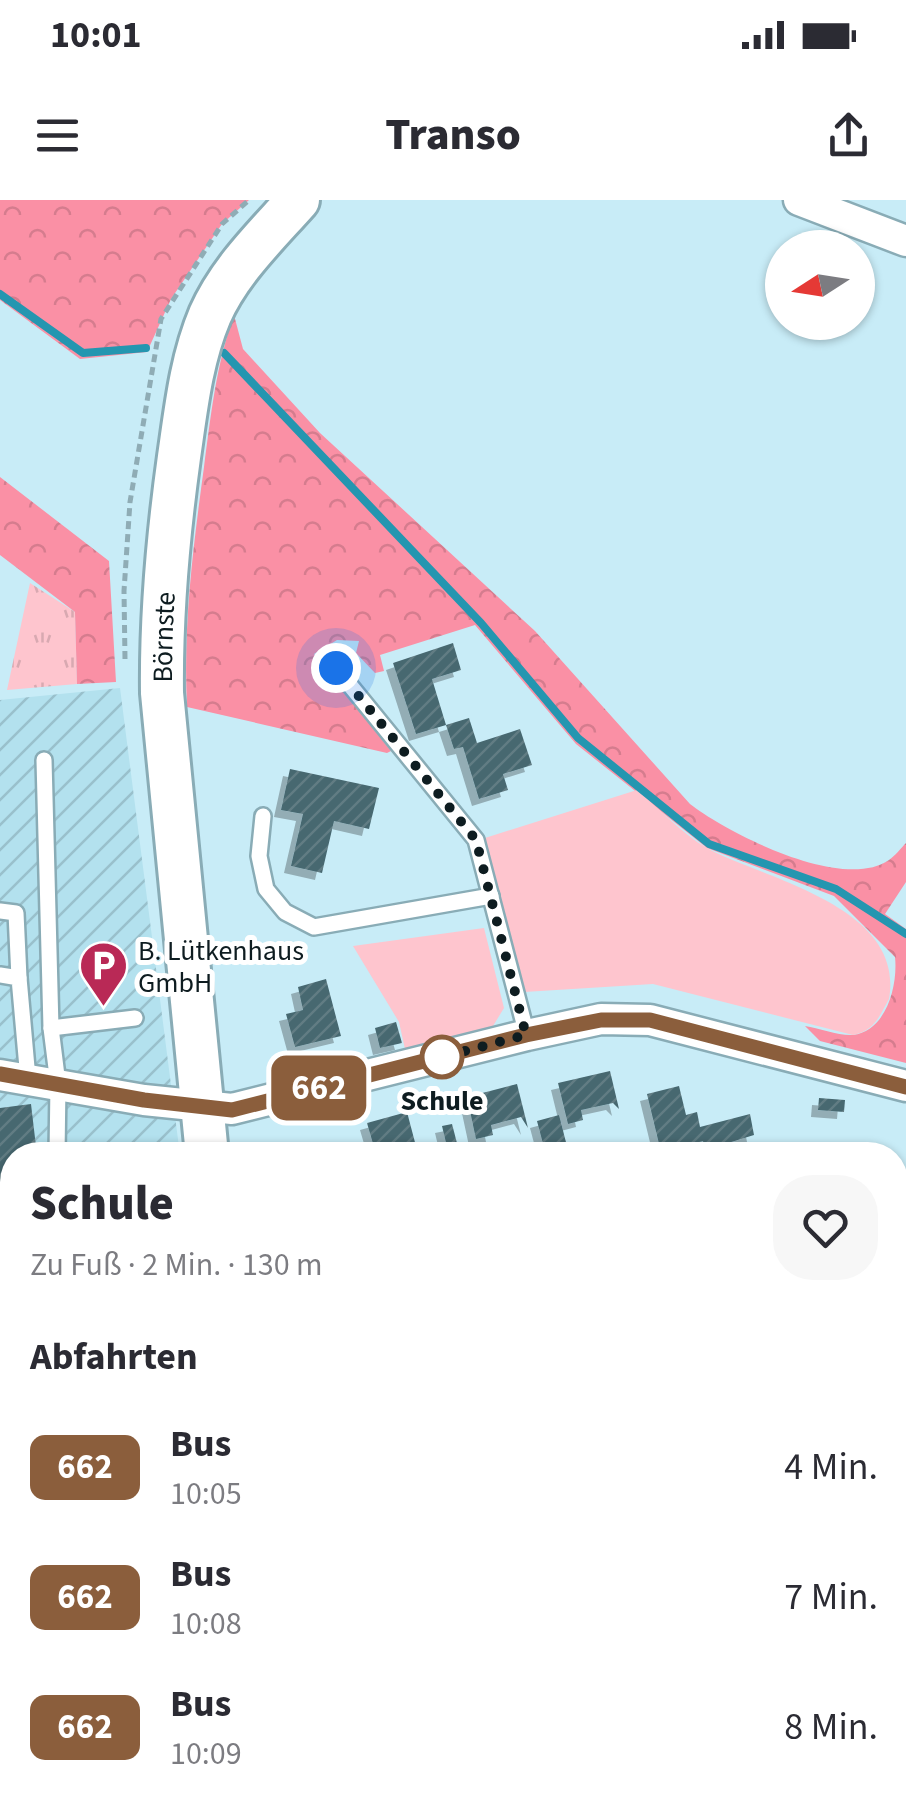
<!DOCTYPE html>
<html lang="de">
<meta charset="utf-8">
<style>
body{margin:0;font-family:"Source Sans 3",sans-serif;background:#f7f7f7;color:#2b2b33;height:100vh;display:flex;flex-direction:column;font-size:38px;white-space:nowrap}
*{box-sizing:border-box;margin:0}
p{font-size:32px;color:#7c7c81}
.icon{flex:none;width:55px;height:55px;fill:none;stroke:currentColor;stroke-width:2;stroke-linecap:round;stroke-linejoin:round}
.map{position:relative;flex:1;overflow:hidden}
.side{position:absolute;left:0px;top:942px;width:908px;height:672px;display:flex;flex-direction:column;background:#fff;border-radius:40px 40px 0 0;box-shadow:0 2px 8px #0004}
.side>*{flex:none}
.badge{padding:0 20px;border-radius:15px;font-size:35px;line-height:65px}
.needle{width:65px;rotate:258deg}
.controls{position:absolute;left:765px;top:30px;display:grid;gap:20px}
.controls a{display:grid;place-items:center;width:110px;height:110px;border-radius:50%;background:#fff;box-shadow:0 2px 8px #0004;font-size:50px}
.you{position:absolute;width:50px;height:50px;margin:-25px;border:8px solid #fff;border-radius:50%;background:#1a73e8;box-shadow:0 0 0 15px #1a73e833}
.map>.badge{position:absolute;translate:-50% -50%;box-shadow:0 0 0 5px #fff}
h2{padding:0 30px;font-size:38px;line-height:90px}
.round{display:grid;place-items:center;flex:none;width:105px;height:105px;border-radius:40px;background:#f7f7f7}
.summary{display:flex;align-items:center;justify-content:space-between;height:170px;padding:0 30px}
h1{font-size:48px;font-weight:800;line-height:75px}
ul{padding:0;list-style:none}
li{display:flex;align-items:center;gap:30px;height:130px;padding:0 30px}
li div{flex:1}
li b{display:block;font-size:38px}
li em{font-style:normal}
li .badge{min-width:110px;font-weight:700;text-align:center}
.status{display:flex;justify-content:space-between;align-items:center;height:70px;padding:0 50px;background:#fff;direction:ltr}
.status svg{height:28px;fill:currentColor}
header{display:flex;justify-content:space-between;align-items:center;height:130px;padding:0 30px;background:#fff;font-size:45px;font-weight:800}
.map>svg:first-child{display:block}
</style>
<div class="status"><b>10:01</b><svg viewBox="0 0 49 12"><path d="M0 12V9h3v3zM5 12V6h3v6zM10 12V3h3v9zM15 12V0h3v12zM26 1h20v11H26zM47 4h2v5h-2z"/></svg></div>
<header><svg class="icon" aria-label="menu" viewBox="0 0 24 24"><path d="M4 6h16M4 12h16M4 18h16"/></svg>Transo<svg class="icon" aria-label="share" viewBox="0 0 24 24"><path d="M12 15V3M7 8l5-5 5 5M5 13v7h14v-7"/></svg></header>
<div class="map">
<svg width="906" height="1613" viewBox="0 0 906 1613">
<defs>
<pattern id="industrial-furrows" width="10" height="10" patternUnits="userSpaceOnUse" patternTransform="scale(2.5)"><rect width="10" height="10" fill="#b3e1ee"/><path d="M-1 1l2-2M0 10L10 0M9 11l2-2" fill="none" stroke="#99c0cc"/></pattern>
<pattern id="grass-tufts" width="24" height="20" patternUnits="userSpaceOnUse" patternTransform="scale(2.5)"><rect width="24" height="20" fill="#fec5ce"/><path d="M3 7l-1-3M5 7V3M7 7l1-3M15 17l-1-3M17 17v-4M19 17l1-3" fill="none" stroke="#d8a9b1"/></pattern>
<pattern id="forest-crowns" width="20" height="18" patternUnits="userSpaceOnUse" patternTransform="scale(2.5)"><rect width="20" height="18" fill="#fa90a5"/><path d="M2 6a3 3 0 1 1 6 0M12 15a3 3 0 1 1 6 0" fill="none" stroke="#d57c8e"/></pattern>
<pattern id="building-hatch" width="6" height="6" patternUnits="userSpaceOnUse" patternTransform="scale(2.5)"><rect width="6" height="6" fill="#466770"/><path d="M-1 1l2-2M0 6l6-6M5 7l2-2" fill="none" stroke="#627c83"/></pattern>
<filter id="shadow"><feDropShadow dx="-7" dy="7" stdDeviation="0" flood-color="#0004"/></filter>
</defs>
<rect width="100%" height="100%" fill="#c8ecf7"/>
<polygon fill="url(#industrial-furrows)" points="120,488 180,955 12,955 12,1594 0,1594 0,500"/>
<g fill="url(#grass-tufts)">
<polygon points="30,383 75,412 77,484 7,490"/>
<polygon points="0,1594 12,1594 12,1602 131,1603 129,1611 0,1608"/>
</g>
<g fill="url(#forest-crowns)">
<polygon points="0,0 249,0 222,24 171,99 147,152 80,159 0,100"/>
<path d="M234 115 243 149 320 233 535 431 690 604C729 634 843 692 889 660 895 656 901 648 906 643V682L885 714 906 729V863L820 841 805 826C819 828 839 836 853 835 887 831 898 784 895 757L834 696 707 648 576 544 475 425 380 455 384 471 375 473 356 453 359 441 337 440 314 454 391 551 387 553 187 507C183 425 193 348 204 267 211 215 216 165 234 115Z"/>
<polygon points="0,277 109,361 116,482 77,484 75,412 0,355"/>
</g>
<g fill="#fec5ce">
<path d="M637 590C659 608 682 634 707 648 760 678 906 705 889 799 879 817 874 831 853 835L653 784 524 792 485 638Z"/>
<polygon points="484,728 504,808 493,826 405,849 399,822 353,746"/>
</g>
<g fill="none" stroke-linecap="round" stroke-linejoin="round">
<g stroke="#2496b0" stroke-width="8">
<polyline points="0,94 83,153 146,148"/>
<polyline points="224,153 481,423 578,538 709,644 836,689 906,734"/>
</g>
</g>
<g fill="url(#building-hatch)" filter="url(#shadow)">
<polygon points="453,443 461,470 432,479 446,525 416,534 393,463"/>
<polygon points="469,518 477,543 520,529 532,565 503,574 508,590 479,599 463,547 454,549 446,525"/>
<polygon points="290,569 379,588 369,629 334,621 322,673 291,666 303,614 281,610"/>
<polygon points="326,779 341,836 295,847 286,814 303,810 298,787"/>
<polygon points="396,822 402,843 380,848 375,828"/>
<polygon points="610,871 619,909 613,903 581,910 583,920 568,924 558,883"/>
<polygon points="517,884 528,928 521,917 491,925 493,935 476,939 467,897"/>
<polygon points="679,886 686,915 697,912 700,927 750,914 754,935 705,950 703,941 661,952 647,894"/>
<polygon points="819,898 845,900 844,912 818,910"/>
<polygon points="31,904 37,955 12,955 12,1024 6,1025 4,1003 0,1004 0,908"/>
<polygon points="407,912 417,950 397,955 351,955 374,947 367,923"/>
<polygon points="559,915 569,954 546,955 537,921"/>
<polygon points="452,924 458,947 460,955 449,955 442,926"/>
<polygon points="169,948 170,955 127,955 127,952"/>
</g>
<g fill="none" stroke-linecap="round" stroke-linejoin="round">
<defs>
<g id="lane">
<polyline points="336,468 476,640 527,835"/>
<polyline points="44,560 51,828 58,884 57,955"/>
<polyline points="263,616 259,656 266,689 285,712 314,727 491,696"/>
<polyline points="0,711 16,713 19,778"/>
<polyline points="0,775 19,778 28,879"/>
<polyline points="51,828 135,818"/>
<polyline points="0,1121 12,1122"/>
<polyline points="0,1261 12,1224"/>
</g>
<g id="street">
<polyline points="799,0 906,41"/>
<polyline points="0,875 144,900 232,909 527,835 601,819 650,820 906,886"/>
</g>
<g id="secondary">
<path id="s1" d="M207 955 162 493C161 413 168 336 179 257 186 209 191 160 210 115 230 70 266 36 298 0"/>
<polyline points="155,1613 158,1602"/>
</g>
</defs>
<use href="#lane" stroke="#89acb6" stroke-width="20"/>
<use href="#street" stroke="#89acb6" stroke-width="35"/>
<use href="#secondary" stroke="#89acb6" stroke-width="48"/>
<polyline stroke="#8facb5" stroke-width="5" stroke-dasharray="8 5" stroke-linecap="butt" points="125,459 124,391 130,302 161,119 222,24 249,0"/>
<use href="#lane" stroke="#fff" stroke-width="15"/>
<use href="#street" stroke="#fff" stroke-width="30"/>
<use href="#secondary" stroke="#fff" stroke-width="42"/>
</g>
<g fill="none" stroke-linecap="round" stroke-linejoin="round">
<defs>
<polyline id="line" points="0,874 144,900 232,910 526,835 601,820 650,820 906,887"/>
</defs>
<use href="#line" stroke="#fff" stroke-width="22"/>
<use href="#line" stroke="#8b5e3c" stroke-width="15"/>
<polyline stroke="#0e1c20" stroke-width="10" stroke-dasharray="0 18" points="336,468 476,640 526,835 442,857"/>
</g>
<defs>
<symbol id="parking-pin" viewBox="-11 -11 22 30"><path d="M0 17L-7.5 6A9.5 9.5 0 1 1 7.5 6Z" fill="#b92956" stroke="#fff"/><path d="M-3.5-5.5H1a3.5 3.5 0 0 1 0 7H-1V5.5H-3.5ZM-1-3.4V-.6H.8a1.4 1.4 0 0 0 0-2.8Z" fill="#fff"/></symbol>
</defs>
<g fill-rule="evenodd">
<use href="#parking-pin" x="76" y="738" width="55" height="75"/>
</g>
<circle fill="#fff" stroke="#8b5e3c" stroke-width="5" cx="442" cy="857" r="20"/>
<g text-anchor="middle" stroke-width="10" stroke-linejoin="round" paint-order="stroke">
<g font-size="28" fill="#0e1c20" stroke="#fff">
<text dy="10" stroke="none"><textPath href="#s1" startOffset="520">Börnste</textPath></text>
</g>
<g font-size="28" fill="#0e1c20" stroke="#fff" text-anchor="start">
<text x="138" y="760">B. Lütkenhaus<tspan x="138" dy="32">GmbH</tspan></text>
</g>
<g font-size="28" font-weight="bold" fill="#0e1c20" stroke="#fff">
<text x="442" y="910">Schule</text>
</g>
</g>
</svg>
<div class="controls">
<a><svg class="needle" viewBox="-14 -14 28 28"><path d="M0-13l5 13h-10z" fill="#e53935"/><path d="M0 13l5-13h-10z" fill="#7c7c81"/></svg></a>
</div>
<div class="you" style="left:336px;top:468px"></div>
<b class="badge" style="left:319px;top:888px;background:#8b5e3c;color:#fff">662</b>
<section class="side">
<div class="summary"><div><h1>Schule</h1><p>Zu Fuß · 2 Min. · 130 m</p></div><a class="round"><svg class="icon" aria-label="heart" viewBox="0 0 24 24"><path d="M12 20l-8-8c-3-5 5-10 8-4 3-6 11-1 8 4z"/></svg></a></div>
<h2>Abfahrten</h2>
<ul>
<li><span class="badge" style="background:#8b5e3c;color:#fff">662</span><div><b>Bus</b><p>10:05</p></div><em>4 Min.</em></li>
<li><span class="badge" style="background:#8b5e3c;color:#fff">662</span><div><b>Bus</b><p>10:08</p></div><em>7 Min.</em></li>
<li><span class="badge" style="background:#8b5e3c;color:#fff">662</span><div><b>Bus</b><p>10:09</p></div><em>8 Min.</em></li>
</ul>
</section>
</div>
